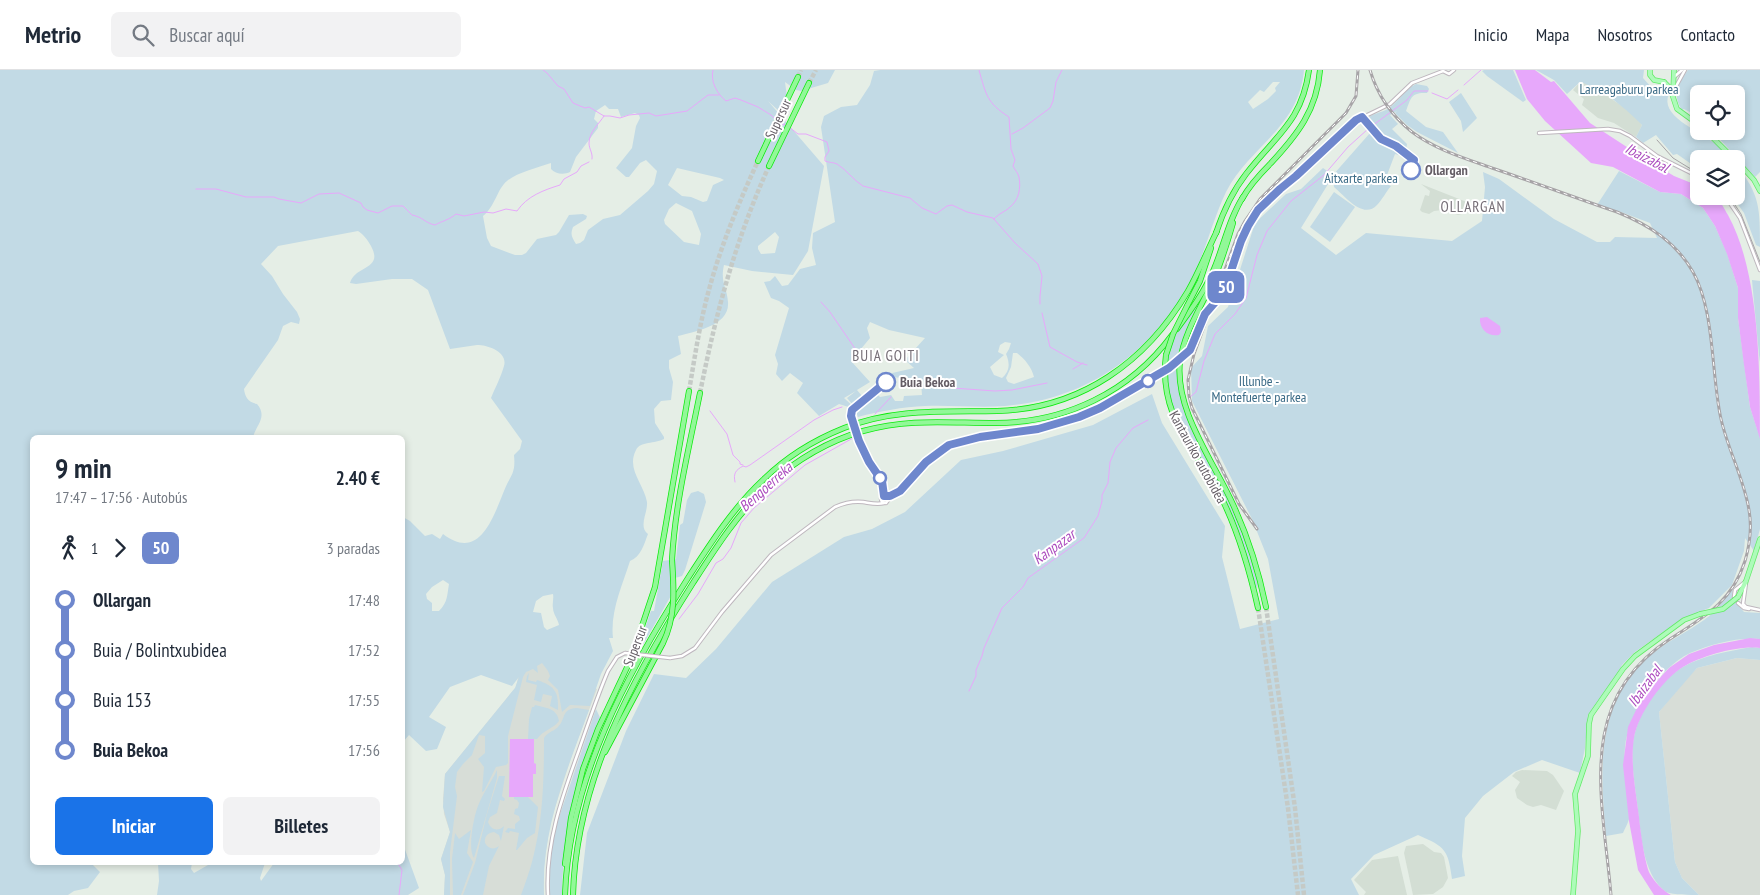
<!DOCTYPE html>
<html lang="es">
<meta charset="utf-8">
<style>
body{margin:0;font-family:"PT Sans Narrow",sans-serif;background:#f2f2f3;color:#1f2937;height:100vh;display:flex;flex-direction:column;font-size:19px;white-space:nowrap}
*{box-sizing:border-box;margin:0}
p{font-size:16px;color:#747a83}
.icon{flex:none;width:28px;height:28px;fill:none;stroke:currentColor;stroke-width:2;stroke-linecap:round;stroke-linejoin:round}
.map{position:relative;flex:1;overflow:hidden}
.side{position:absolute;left:30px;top:365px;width:375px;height:430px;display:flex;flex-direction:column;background:#fff;border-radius:8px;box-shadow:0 2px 8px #0003}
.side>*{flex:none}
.badge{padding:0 10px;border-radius:8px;font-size:18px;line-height:32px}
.fabs{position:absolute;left:1690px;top:15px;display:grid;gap:10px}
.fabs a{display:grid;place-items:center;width:55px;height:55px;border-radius:8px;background:#fff;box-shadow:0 2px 8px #0003;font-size:25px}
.map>.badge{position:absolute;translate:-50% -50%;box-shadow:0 0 0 2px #fff}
.legs{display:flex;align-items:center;gap:8px;height:55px;padding:0 25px;font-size:16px}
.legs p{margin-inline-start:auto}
.overview{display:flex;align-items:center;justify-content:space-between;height:85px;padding:0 25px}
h1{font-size:28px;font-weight:600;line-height:38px}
.cta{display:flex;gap:10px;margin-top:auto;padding:10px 25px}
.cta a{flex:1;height:58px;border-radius:8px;background:#1a73e8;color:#fff;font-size:20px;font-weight:600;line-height:58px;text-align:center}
.cta a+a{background:#f2f2f3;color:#1f2937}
ul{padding:0 25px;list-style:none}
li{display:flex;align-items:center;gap:18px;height:50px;font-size:19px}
li i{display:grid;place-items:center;width:8px;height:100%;margin:0 6px;background:currentColor}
li i::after{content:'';width:12px;height:12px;margin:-6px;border:4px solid;border-radius:50%;background:#fff}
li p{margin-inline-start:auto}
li:first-child i{background:linear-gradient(#0000 50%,currentColor 0)}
li:last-child i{background:linear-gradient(currentColor 50%,#0000 0)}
header{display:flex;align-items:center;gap:30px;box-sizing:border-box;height:70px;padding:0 25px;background:#fff;border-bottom:1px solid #e0e1e3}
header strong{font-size:24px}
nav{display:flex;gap:28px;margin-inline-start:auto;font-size:18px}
.search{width:350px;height:45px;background:#f2f2f3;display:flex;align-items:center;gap:12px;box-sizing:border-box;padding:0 18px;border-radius:8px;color:#747a83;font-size:19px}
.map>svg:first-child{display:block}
</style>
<header>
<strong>Metrio</strong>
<div class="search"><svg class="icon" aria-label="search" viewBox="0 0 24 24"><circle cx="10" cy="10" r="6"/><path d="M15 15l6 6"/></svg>Buscar aquí</div>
<nav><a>Inicio</a><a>Mapa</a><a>Nosotros</a><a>Contacto</a></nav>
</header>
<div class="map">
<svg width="1760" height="825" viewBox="0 0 1760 825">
<rect width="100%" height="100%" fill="#e5eee6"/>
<g fill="#d7ddd7">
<polygon points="526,572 570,606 597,619 573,682 550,753 544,794 544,825 444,825 445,805 441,789 450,762 444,744 443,729 445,704 516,617"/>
<polygon points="1737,588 1760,590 1760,825 1699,825 1682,808 1675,792 1659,642 1682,614 1697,598"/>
</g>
<g fill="#d3ded4">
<polygon points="1580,12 1586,13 1596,19 1600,19 1613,30 1631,42 1642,55 1636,67 1614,53 1598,48 1582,35 1584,29 1573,20"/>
<polygon points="1421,114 1482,138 1481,143 1476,142 1475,144 1469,142 1458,145 1443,140 1434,141 1429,144 1422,142 1420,140 1425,125 1429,126 1430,121"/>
<polygon points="1522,700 1547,701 1553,705 1564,721 1556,740 1541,735 1533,737 1527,735 1517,728 1515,720 1520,712 1512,706 1516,702"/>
<polygon points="1423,774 1434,782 1441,783 1444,787 1448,808 1443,817 1433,824 1413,825 1404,783 1406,776"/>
<polygon points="1398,786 1407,825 1364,825 1366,822 1354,810 1372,790"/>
</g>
<g fill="#c2dae5" fill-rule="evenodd">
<path d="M0 0H835L828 13 801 21 796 20 785 12 789 42H780L768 31 824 96 808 181 793 205 752 201 724 195C720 212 727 217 728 232 730 256 695 261 678 266L681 284 669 290V298L673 312 671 330 661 331 654 339 655 353 664 367V369C655 374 640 371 636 380 626 399 644 414 647 432 648 443 638 456 648 464 644 474 641 487 630 491 622 516 610 542 613 568H609L613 581 601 604 590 636 570 635 562 642 558 620 548 610 550 606 548 601 542 593 537 596 538 603 533 599 526 602 523 607 508 666V693L506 695 496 697 484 721 482 722 484 697 478 689 485 683V666L479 665 472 685 463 694 457 702 455 717 457 726 450 782V825H444L445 805 441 789 450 762 443 737 445 704 515 618 519 607 512 616 481 605 450 617 429 647 446 657 437 679 426 681 409 665 403 672V447L410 451 425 466 432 464 440 469 443 464C479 492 493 448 504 421 510 405 516 405 514 385L520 379 522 371 491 328C495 318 501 307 504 296 508 282 488 275 477 275 468 276 459 278 450 279L428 220 412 209H392L356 214 350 213C355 195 384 200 371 176 367 169 364 165 358 161L278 176 261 194 272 206 283 224 297 242 300 249 299 254 291 252 283 256 278 270 244 319C245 327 248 332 257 334 268 347 256 355 253 367L32 368V792L91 793 100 802 88 818 74 821 68 825H0ZM605 35 609 39H618L621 47 635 43 639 45 640 48 636 56 632 78 616 98 626 107H629L640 93 646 90 657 101 654 114 648 121 620 145 603 149 588 160 584 170 580 173 576 174C572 167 570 165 573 157L586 149 587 146 583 144 569 145 559 162 556 165 537 169 526 183 522 185H515L491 176 487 168 483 146C495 137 497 119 507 111 516 103 539 97 551 93V99C555 104 564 105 570 102L576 87 598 58V53L594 49 596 41ZM677 98 720 108 724 110 713 115 707 131 703 132 691 127 682 126 668 115ZM676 133 692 141 701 164 699 175 684 172 665 154 664 150 669 139ZM775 162 779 167 775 183 761 184 758 179V176ZM443 510 449 514C447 525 448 532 439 541H432V533L427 529 426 524 432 517ZM553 524C554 529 552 533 553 538 553 544 558 549 559 555L547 560 544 557 541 543 533 542 536 531 543 526Z"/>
<path d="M880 0H1304C1299 58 1249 77 1226 122 1214 147 1207 175 1196 200 1159 278 1092 329 1005 336 978 338 952 335 925 336 903 337 880 341 858 347L855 339 839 334 819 346 797 323 803 313 790 303 782 311 776 304 778 294 775 285 789 238 779 231 771 228 764 212 770 211 775 206 782 216 788 215 800 199 816 195 812 178 813 163 835 152 821 57 824 46 841 37 857 35 870 15 874 1ZM1273 12H1280L1275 18 1276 21 1268 29 1253 39 1248 32 1260 20 1264 22ZM870 252 889 260 925 268 905 290 914 298 888 304 889 306 921 312 922 325 904 326 903 331H895L891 325 880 327 878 325 869 328 856 339 844 328 856 321 847 328 852 334 862 326 857 320 870 312 851 291 870 268 867 258ZM1005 272 1011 273 1009 279 1006 284C1010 293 1010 301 1002 308L994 305 990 297 1004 285 998 282 1000 275ZM1013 283H1017C1025 289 1032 298 1034 307L1014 314 1008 312 1006 308 1011 297Z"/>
<polygon points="1484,0 1513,0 1526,30 1523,32 1487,6 1482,1"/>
<path d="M1536 0H1644L1643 8C1650 16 1653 20 1664 19L1669 24C1659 45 1697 60 1710 70 1718 75 1724 82 1730 89H1699V101L1697 98 1677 84 1673 85 1656 65 1643 73 1636 67 1642 55C1629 41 1614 31 1601 19 1593 20 1587 13 1580 12L1567 24 1554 10Z"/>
<path d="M1688 0H1760V102L1755 107 1712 61H1736V24H1699V47L1684 39 1682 40C1672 25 1678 13 1688 0Z"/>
<path d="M1416 14 1427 16 1429 19 1427 23C1411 22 1411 28 1406 41L1426 57 1443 62 1458 83 1417 62 1407 55 1395 43 1397 41 1390 45 1398 54 1392 59 1407 74 1406 80 1398 74 1384 69 1368 48C1373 43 1382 43 1389 38 1399 31 1405 19 1416 14Z"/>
<polygon points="1461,23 1477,48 1463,62 1461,51 1449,32"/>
<path d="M1370 63 1380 72 1403 84 1402 86 1395 84 1384 113 1391 116C1386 122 1382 130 1377 135 1363 150 1345 126 1334 117L1333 106 1301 158 1336 185 1366 163 1452 171 1482 151 1485 117 1483 102 1499 109 1554 149 1597 172H1610L1615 167 1657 168 1650 153 1621 142 1597 135 1619 101 1660 122 1681 124 1703 138 1715 156 1727 183 1738 218V248L1750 337 1760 368V459L1754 481 1745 468 1744 481 1732 515 1709 538 1682 549 1635 582 1622 595 1619 601 1588 645 1585 678 1580 703 1542 690 1514 702 1483 726 1465 748 1462 786 1465 806 1452 809C1448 780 1446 777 1418 765L1374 785 1351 809 1359 825H580L587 763 626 661 654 604 686 608 716 579 772 512 844 467 872 459 905 442 961 390 1003 381 1093 355 1152 324 1162 353 1225 456 1222 487 1240 559 1279 549 1268 489 1252 449 1192 331 1191 298 1202 286 1208 256 1228 237 1255 153 1286 124 1301 119 1323 98 1333 105Z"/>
<path d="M1736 95C1760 124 1760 138 1760 177L1756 175 1744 143 1732 126H1736Z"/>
<polygon points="1334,122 1355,137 1330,172 1310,157"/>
<polygon points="1752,210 1760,211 1760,292 1759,285"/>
<path d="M1203 227 1185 263 1181 277 1179 289 1184 336 1230 430 1245 467 1258 514 1257 519 1254 514C1244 482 1236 450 1220 421 1199 380 1166 350 1167 301 1168 289 1169 275 1175 264 1183 251 1194 239 1203 227Z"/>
<polygon points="698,421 704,424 706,432 685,500 682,506 675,508 672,524 636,587 635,586 651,541 654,541 663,491 676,489 680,455 683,453 687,430 691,423"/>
<path d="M1733 519 1732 528 1744 542 1760 543V569C1737 567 1711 574 1690 583 1660 597 1628 645 1625 677 1623 701 1629 725 1629 749 1628 753 1625 758 1623 763L1606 766C1600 698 1595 631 1653 583 1670 570 1687 562 1704 550 1715 543 1724 529 1733 519Z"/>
<path d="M1752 577 1760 578V590L1737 588 1697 598 1659 642 1675 792 1682 808 1699 825C1690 825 1674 825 1666 822 1645 806 1642 774 1639 750 1637 725 1629 691 1634 667 1639 642 1661 609 1683 597 1704 585 1729 581 1752 577Z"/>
<path d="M529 603 528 610 536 612 537 610C554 616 559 621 558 640L550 636 552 626 543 624 541 632 534 630 537 615 526 612 527 606Z"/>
<path d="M535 635C546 638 557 638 559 651 553 659 543 660 537 669H528L529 649 532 637H534Z"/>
<path d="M577 638 589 640C567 700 541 760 544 825H521C525 814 529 803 532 792 543 751 544 710 544 668 548 662 552 662 557 658 567 649 560 639 577 638Z"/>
<path d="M596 639 603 654C580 708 562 766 562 825H550L549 793 556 756Z"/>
<path d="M497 700V708L474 788C468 779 473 752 476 742 480 727 491 713 497 700Z"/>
<path d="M499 706H505L502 726 505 729 504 731 500 730 497 743 490 747 488 752C491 760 498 762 504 756L501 771 499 765 494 762C487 763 484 767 485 773 488 779 494 780 499 776L489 796 483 825H463L475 793 487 744Z"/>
<polygon points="514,727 528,727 538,737 535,763 527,768 517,780 516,780 519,763 510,761 509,763 505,762 508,758 515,759 515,754 520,750 519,746 514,744 515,739 518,738 519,733 517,730 514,729"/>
<polygon points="471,760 467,783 473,792 461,825 453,825 452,789 455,763 459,769"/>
<polygon points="403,774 419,818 408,825 157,825 159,811 158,793 192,793 191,799 194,803 208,795 209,793 265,793 260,808 261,811 274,793 402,792"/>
</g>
<g fill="#e7a8fb">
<path d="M1515 0H1535L1551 12 1554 11 1590 53 1633 81 1674 106 1699 116V126C1703 126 1710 125 1714 127 1721 130 1724 139 1728 145 1760 203 1760 302 1760 369L1750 337 1744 295 1738 248V218L1727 184 1715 156 1703 138 1681 124 1660 122 1613 97 1591 93 1545 51 1527 29Z"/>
<path d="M1487 247 1500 256 1501 262 1499 265C1488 267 1479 259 1480 248Z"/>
<path d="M1750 568 1760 569V578C1739 575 1701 586 1683 597 1663 609 1638 644 1634 668 1630 693 1636 722 1639 747 1640 758 1645 795 1650 804 1654 811 1663 821 1671 825H1654L1638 800 1629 751 1623 695 1628 657 1637 638 1656 612 1669 598 1689 584 1714 575Z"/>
<polygon points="510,669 534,669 534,693 536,694 536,704 533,704 533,727 509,727"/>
</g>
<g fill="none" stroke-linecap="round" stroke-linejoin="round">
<g stroke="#e7a8fb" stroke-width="1">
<polyline points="543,0 547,3 558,16 564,19 573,33 585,38 589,37 604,46 610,46 620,48 629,45 649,43 656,46 687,41 708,25 719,25"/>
<path d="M713 0C710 11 717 24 726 31L735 28 741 30 758 37 771 45 776 50"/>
<path d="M979 0C986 25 987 33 1009 47L1011 79 1015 90 1013 96C1015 100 1018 103 1019 107 1021 118 1019 130 1010 137 1005 142 999 143 994 149"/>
<polyline points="1464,15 1481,0"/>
<polyline points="1432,23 1447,29 1458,20"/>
<polyline points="778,53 786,55"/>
<polyline points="1372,56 1407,30 1414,21 1428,21"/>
<path d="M789 57 798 64H806L827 72 829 81 825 87V91C830 93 833 92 837 94 847 100 853 110 863 116L910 128 922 138 936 144 947 136 952 135 967 142 993 148 1015 173 1038 194 1042 206 1040 226V234"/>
<polyline points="1012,64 1023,58 1050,38 1053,31 1056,12 1062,0"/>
<path d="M592 89C593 83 589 79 589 73 589 62 599 54 604 46"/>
<path d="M196 119H216L246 127H274L279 129 301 133 319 124 339 123 361 133 363 137 367 140 378 143 392 136H403L412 145C423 147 425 153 435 155 442 151 449 150 456 144L464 146 484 142 493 143 506 139 517 141C527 126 544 120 560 115L564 109 577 102 581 96 589 92"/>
<polyline points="821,232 830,242 856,280"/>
<polyline points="1042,243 1050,277 1077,292 1087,295"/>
<polyline points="1073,299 1083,293"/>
<polyline points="924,316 995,321 1012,320 1047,313"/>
<polyline points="1190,327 1196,322 1204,291 1215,264 1235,244 1246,228 1257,185 1267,161 1291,131 1324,105 1348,77 1368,59"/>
<polyline points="710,341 727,364 733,385 740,392 740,394 743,395"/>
<polyline points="875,344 891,327"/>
<path d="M735 412C733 403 736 400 743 396L746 397 750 395 814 350 833 340 842 337"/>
<polyline points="679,549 698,524 716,493 723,489 731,478 741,453 754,438 805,395 853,368"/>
<polyline points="969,621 976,606 976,600 982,586 984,578 1002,538 1023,517 1028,508 1084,468 1098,446 1102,431 1102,425 1108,413 1110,392 1116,378 1133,358 1148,350"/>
<polyline points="397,792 402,800 399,825"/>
</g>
<polyline stroke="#c5cac6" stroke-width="2.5" stroke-dasharray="2.5 1" stroke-linecap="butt" points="1159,304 1178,292 1188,283"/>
<g stroke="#c5cac6" stroke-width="4.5" stroke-dasharray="4.5 2" stroke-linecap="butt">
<polyline points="798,7 801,0"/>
<polyline points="809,13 816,0"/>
<path d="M689 321C695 286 700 251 710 216 722 173 739 132 758 91"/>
<path d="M700 323C716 243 735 171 769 96"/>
<polyline points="1266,537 1295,738 1304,825"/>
<polyline points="1258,538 1288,738 1298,825"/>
</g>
<defs>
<g id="minor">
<polyline points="1443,1 1449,4 1454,0"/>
<polyline points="1674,7 1682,0"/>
<polyline points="1674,20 1685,0"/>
<polyline points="1539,63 1608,59 1620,61 1630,66 1657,86 1699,107"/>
<polyline points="1725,126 1740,148 1760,200"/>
<polyline points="1220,229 1226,218 1244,164 1253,147 1268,129 1296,106 1353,52 1390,34 1412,13 1443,1"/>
<polyline points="1188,283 1193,274 1207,240"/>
<path d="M882 432 886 433C891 425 900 422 906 415 914 405 921 394 932 386 965 359 1022 366 1064 352 1098 341 1128 322 1159 304"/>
<polyline points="882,432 881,429 883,427 890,426"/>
<polyline points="1746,513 1743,534 1746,537 1760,540"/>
<polyline points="1734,527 1735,520 1745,512"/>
<polyline points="1738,533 1744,538 1749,539"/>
<path d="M670 588 682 586 695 578 722 542 771 485 835 437C844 433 854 431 863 432 870 433 877 435 884 433"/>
<path d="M548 825C545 774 562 727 579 680 588 654 597 627 608 601L617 587 625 583"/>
</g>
<g id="major">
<polyline points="1650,0 1650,5 1654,10 1664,12"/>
<polyline points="1664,12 1670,18 1677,39 1699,55"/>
<polyline points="1673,23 1674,0"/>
<polyline points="1706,61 1734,89"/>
<polyline points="1736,90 1754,110 1760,121"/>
<polyline points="1738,527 1746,511 1760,469"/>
<polyline points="1573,825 1578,761 1575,724 1588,686 1589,654 1591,645 1623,599 1635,586 1684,550 1700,544"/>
</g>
<g id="highway">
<polyline points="758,91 798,7"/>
<polyline points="769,96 809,13"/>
<path d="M1242 129C1249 116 1260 104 1271 93 1297 65 1317 40 1320 0"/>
<path d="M1233 153C1228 170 1223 187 1216 204 1204 233 1185 259 1180 291 1174 342 1216 394 1235 439 1249 470 1259 503 1266 537"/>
<path d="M1216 163C1223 142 1232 122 1246 104 1275 66 1302 52 1309 0"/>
<polyline points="1187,236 1200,211 1211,178"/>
<path d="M1177 259C1191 240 1205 221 1214 199 1224 175 1229 149 1243 127"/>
<path d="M1166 285C1158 350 1198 379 1224 433 1240 467 1250 502 1258 538"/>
<path d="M672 490C675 434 689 378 700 323"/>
<polyline points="605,682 663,573"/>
<polyline points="565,794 571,748 583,699 598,659 631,589 655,517 689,321"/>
<path d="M565 825C569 709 627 603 688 508 710 474 733 438 763 410 786 387 814 370 844 358 894 338 944 342 997 341 1081 339 1146 292 1188 221 1199 202 1207 181 1217 161"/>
<path d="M573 825C576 711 633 607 693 513 715 479 738 443 768 415 795 391 828 371 863 361 909 348 948 353 995 353 1065 353 1130 322 1172 265"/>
</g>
</defs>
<use href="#minor" stroke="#beb7be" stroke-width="4.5"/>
<use href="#major" stroke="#61eb66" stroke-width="5.5"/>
<use href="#highway" stroke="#0ae90b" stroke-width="6"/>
<use href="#minor" stroke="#fff" stroke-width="2.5"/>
<use href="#major" stroke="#adfbb9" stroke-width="4"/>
<use href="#highway" stroke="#92f898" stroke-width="4.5"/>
<g stroke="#a7a4a7" stroke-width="1">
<polyline points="1657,70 1673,88 1699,104"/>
<polyline points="1729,126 1741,144 1760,192"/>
</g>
<defs>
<g id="rail">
<path d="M1370 0C1377 24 1392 46 1412 62 1436 80 1467 89 1495 99 1536 113 1576 128 1617 142 1649 155 1676 172 1693 202 1715 241 1711 304 1721 349 1728 380 1744 409 1749 440 1752 457 1750 474 1745 491 1732 532 1704 547 1670 569 1574 631 1603 730 1611 825"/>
<polyline points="1257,459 1239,434 1192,338 1189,326 1188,310 1194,284 1238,164 1245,151 1260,129 1346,43 1356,26 1358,0"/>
</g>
</defs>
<use href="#rail" stroke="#a7a4a7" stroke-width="3"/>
<use href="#rail" stroke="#fff" stroke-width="1" stroke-dasharray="4" stroke-linecap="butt"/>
<defs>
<g id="minor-bridge">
<polyline points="1207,240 1220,229"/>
<polyline points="625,583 670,588"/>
</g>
<polyline id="major-bridge" points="1700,544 1723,539 1738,527"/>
<g id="highway-bridge">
<polyline points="1166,285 1173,264 1187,236"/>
<path d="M663 573C676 546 674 519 672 490"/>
</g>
</defs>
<use href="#minor-bridge" stroke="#beb7be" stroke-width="4.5" stroke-linecap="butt"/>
<use href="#major-bridge" stroke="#61eb66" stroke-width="5.5" stroke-linecap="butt"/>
<use href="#highway-bridge" stroke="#0ae90b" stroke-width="6" stroke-linecap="butt"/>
<use href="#minor-bridge" stroke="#fff" stroke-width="2.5"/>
<use href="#major-bridge" stroke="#adfbb9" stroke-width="4"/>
<use href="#highway-bridge" stroke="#92f898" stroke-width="4.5"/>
</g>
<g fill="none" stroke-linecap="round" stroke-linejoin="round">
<defs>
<polyline id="line-1" points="886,312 852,340 851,346 859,371 869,392 882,411 884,426 890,426 900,421 926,392 949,375 980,367 1038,359 1079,347 1100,338 1169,298 1190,280 1205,244 1224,222 1241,171 1248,156 1258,140 1280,119 1296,106 1356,50 1362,47 1381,69 1396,76 1414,90 1411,100"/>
</defs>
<use href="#line-1" stroke="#fff" stroke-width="11"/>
<use href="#line-1" stroke="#6e87cd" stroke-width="8"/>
</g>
<g fill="#fff" stroke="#6e87cd" stroke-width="2.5">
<circle cx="1411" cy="100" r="9"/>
<circle cx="1148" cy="311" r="6"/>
<circle cx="886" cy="312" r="9"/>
<circle cx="880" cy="408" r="6"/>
</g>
<g text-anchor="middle" stroke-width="4" stroke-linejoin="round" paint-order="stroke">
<g font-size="14" fill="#3a6a86" stroke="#fff">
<text x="1629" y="24">Larreagaburu parkea</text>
<text x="1361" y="113">Aitxarte parkea</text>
<text x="1259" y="316">Illunbe -<tspan x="1259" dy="16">Montefuerte parkea</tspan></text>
</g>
<g font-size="14" fill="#645d65" stroke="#fff">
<text transform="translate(778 49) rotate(-65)" y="5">Supersur</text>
<text transform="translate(1198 387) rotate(61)" y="5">Kantauriko autobidea</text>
<text transform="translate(635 576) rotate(-69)" y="5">Supersur</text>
</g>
<g font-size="14" font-weight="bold" fill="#645d65" stroke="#fff" text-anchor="start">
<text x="1425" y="105">Ollargan</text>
<text x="900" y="317">Buia Bekoa</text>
</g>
<g font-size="15" font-style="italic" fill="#ab4bbe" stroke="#fff">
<text transform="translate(1647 88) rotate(27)" y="5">Ibaizabal</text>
<text transform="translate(766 417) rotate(-42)" y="5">Bengoerreka</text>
<text transform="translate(1054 477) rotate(-36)" y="5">Kanpazar</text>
<text transform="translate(1645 616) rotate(-54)" y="5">Ibaizabal</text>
</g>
<g font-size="15" letter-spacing="1" fill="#756e76" stroke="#fff">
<text x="1473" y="142">OLLARGAN</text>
<text x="886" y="291">BUIA GOITI</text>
</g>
</g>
</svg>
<div class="fabs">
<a><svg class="icon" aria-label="locate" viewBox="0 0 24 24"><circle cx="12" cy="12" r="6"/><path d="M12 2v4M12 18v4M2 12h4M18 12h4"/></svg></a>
<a><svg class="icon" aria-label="layers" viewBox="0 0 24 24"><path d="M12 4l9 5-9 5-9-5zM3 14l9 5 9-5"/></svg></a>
</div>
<b class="badge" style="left:1226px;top:217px;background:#6e87cd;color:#fff">50</b>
<section class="side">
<div class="overview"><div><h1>9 min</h1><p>17:47 – 17:56 · Autobús</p></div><b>2.40 €</b></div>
<div class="legs"><svg class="icon" aria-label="walk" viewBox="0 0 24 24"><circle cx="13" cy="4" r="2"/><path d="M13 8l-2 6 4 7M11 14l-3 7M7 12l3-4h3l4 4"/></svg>1<svg class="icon" aria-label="forward" viewBox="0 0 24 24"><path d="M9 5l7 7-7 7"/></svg><b class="badge" style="background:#6e87cd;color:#fff">50</b><p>3 paradas</p></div>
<ul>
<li><i style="color:#6e87cd"></i><b>Ollargan</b><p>17:48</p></li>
<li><i style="color:#6e87cd"></i><span>Buia / Bolintxubidea</span><p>17:52</p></li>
<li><i style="color:#6e87cd"></i><span>Buia 153</span><p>17:55</p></li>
<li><i style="color:#6e87cd"></i><b>Buia Bekoa</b><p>17:56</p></li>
</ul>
<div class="cta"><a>Iniciar</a><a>Billetes</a></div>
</section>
</div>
